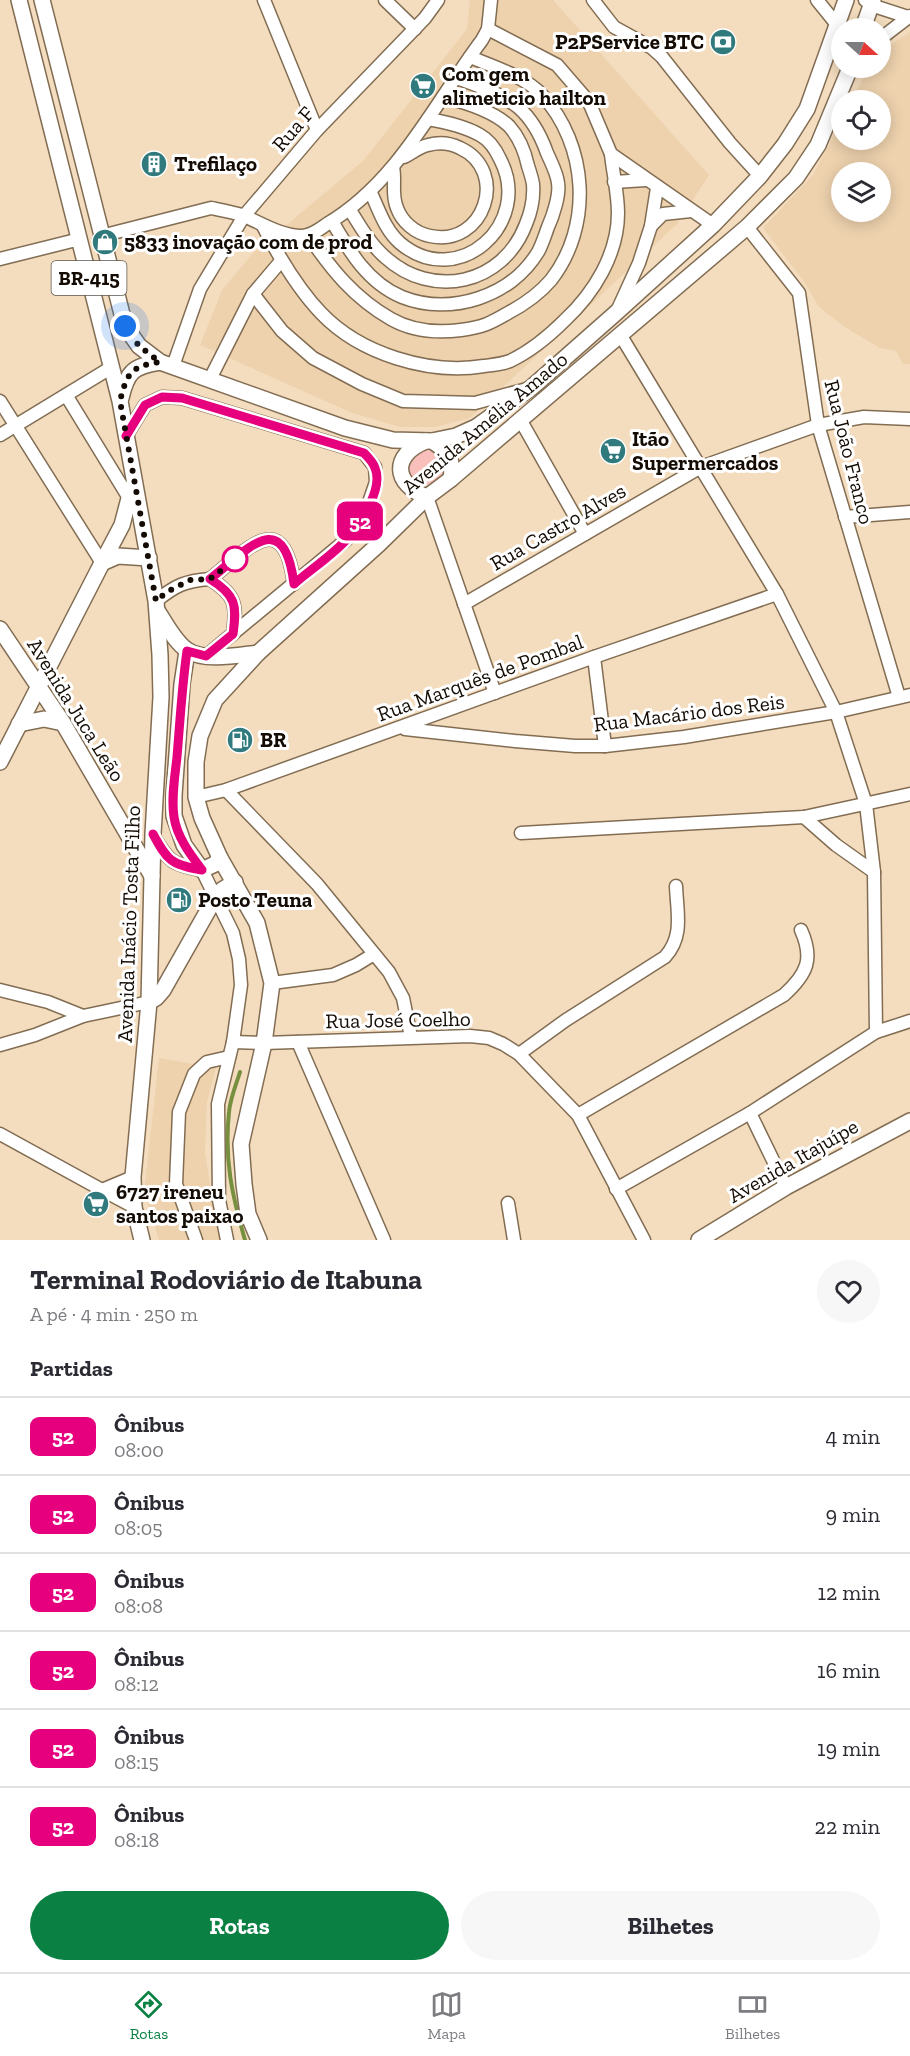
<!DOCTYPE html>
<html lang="pt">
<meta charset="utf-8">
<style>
body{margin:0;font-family:"Zilla Slab",serif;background:#f7f7f7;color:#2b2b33;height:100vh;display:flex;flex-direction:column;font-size:22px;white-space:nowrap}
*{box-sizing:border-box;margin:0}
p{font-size:20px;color:#7c7c81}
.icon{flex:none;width:33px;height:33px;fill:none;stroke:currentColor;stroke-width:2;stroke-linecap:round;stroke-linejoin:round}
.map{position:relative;height:1240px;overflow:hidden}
.panel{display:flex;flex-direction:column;background:#fff;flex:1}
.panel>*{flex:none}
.badge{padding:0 12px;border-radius:9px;font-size:21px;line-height:39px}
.needle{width:39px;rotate:111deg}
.tools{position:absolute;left:831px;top:18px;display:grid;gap:12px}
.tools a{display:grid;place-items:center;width:60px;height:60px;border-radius:50%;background:#fff;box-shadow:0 3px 15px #0003;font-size:30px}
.you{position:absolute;width:30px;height:30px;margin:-15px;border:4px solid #fff;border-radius:50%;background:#1a73e8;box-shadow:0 0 0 9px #1a73e833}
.map>.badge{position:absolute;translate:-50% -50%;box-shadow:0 0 0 3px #fff}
h2{padding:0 30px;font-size:22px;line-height:54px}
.round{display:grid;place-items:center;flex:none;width:63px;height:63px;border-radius:32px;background:#f7f7f7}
.summary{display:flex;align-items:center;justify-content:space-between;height:102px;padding:0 30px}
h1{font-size:28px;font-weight:700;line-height:45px}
.primary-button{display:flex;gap:12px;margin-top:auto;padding:12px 30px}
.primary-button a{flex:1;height:69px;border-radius:36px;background:#0b8043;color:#fff;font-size:24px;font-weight:700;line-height:69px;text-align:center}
.primary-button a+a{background:#f7f7f7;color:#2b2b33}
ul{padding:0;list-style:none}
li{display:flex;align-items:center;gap:18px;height:78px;padding:0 30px;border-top:2px solid #e1e1e2}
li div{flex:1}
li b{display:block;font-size:22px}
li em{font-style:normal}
li .badge{min-width:66px;font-weight:700;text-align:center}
.menu{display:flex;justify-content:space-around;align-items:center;height:84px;border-top:2px solid #e1e1e2;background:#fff;font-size:16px;color:#7c7c81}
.menu a{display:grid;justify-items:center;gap:3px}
.menu .active{color:#0b8043}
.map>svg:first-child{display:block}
</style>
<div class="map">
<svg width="910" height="1240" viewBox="0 0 910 1240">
<rect width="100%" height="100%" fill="#f4ddbf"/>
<g fill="#eed2ae" fill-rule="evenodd">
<polygon points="470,0 553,0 709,175 678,223 470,418 435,427 400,427 352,413 200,345 222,290 253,253 363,161 467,29"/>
<path d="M910 32V364H903L896 351 880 348 846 328 819 307 805 283 763 228 813 175 841 122 842 140H880V100H852L863 78 871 68H880L881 55 886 48ZM842 172H880V212H842Z"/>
<polygon points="159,1058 216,1068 207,1102 205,1152 214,1211 225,1240 159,1240 144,1192"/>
</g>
<circle fill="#f8bfbb" cx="426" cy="467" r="18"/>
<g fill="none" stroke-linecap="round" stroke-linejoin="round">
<path stroke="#77903f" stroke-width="4" d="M240 1072C236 1085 230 1099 229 1112 224 1159 232 1195 245 1240"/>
<defs>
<g id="minor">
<polyline points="264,0 317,130"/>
<polyline points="385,0 415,29"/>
<polyline points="593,0 614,27 652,48 662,57 730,143 760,176"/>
<polyline points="817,0 838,26"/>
<polyline points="865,0 871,5 908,17"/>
<polyline points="488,29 557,65 589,102 611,154 713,225"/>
<polyline points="880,39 910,16"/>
<path d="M393 167C396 181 391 194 397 208 402 222 415 233 430 236 484 248 510 171 460 148 450 143 439 142 428 145 419 147 412 153 404 157"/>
<polyline points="614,182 646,180"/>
<path d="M371 193C379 210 385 230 400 243 458 292 534 223 500 159 496 150 489 140 480 135 464 126 446 122 428 119"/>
<path d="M350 210C360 226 370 244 385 257 432 300 503 285 526 224 531 212 534 197 533 184 532 178 530 172 528 166 525 152 519 137 509 126 492 110 464 102 443 97"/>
<path d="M332 221C349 251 368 283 402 297 450 316 511 297 538 252 542 245 545 235 548 227 553 216 560 195 558 183 557 173 551 162 547 153 541 136 532 119 518 107 500 93 479 86 457 78"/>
<path d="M263 226C279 257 297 288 321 313 360 354 429 375 484 366 492 365 503 364 510 361 531 351 549 336 565 320 594 293 618 254 618 213 618 194 613 173 611 154"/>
<polyline points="651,226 663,214 691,211"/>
<polyline points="747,227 799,293 818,425 899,697"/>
<path d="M308 235C331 269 354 298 391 319 412 331 438 333 461 330 483 327 489 324 508 313 523 305 540 293 551 280 593 226 588 145 542 95 526 77 492 66 470 57"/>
<path d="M101 236 211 208C221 210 232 212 242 215 261 223 281 236 302 236 311 236 320 229 327 224 398 182 434 104 482 40L488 29 491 0"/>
<polyline points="0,259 80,239"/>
<polyline points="253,294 282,331 313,358 362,384 403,401 475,403 527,389"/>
<polyline points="618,309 639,263 651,226 657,188"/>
<polyline points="621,336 777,594 836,712 866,804 874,872 876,1032"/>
<polyline points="173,366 200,289 244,216 317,130 425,18 438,0"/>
<polyline points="210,379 253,294 281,261"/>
<polyline points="66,395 129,498"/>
<polyline points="0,401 102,563"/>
<polyline points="521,421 585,534"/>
<polyline points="0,435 112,367"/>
<polyline points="126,436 145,405 162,397 182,398 364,453 375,467 376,482 365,514 346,540 206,656"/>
<polyline points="427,497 495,693"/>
<polyline points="845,517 910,512"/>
<path d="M210 579C248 549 284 505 294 584"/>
<path d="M156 601C176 585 185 581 210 579 236 595 237 605 233 634"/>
<polyline points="464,604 701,467 818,425 864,417 910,419"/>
<polyline points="594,657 605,746"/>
<polyline points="405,729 515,741 575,746 605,746 684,737 836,712 910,695"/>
<polyline points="226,790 317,884 389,972 403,998 411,1037"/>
<polyline points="196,797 226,790 594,657 777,594"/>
<polyline points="804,817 836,845 874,872"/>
<polyline points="521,833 804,817 910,794"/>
<path d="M153 835C168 861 172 865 202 870L233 933 239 959 241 985 233 1042 218 1104 219 1200 227 1240"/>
<polyline points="272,983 333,975 356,965 374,954"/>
<polyline points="0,990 48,1002 83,1016 149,1002"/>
<polyline points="233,1042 264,1043 470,1036 489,1038 503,1044 519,1054 578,1115 644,1240"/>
<polyline points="298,1042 384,1240"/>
<polyline points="0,1045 35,1035 83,1016"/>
<path d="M519 1054 566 1020 665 957C684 936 677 913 676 886"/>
<polyline points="750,1113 786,1187"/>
<path d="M578 1115 784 995C807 974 814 959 801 930"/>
<polyline points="0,1134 102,1190"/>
<polyline points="133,1177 102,1190 134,1207"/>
<polyline points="616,1189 750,1113 876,1032 910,1021"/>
<polyline points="508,1203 514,1240"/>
<polyline points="196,1240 176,1184 179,1112 194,1074 207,1062 229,1057"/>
</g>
<g id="major">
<polyline points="19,0 120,401 156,601 160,655 161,697 153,834 149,1002 133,1177 134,1207 142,1240"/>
<polyline points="42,0 125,326 139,346 160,362 345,428 393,440 432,441 456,436 476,427 532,387 617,312 713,225 760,176 785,144 807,109 846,0"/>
<polyline points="863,28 873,0"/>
<path d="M121 398C127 372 133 366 160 362"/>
<path d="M426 441C391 455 393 484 427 497"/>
<path d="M432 441C448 451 454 460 451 479"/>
<polyline points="102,563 118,556 149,558"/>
<path d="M158 612C166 624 175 642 187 650 204 662 239 655 258 653"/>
<polyline points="0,629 63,723 152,876"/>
<polyline points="187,651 182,684 174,795 174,816 184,845 202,870 215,864 220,858"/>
<polyline points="19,724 44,719 63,723"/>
<polyline points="0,762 102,563 122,525 132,487"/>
<polyline points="149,1002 156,998 163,990 215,898 222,890 235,882"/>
<polyline points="259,1240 248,1214 244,1184 241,1144 264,1043 272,983 257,923 220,858 202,818 196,797 196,762 200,736 215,700 258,653 379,544 427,497 451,479 747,227 796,178 818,145 850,68"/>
<polyline points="699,1240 786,1187 910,1121"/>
</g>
</defs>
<use href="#minor" stroke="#826d53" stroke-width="15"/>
<use href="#major" stroke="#826d53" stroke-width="18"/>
<use href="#minor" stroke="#fff" stroke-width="12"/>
<use href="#major" stroke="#fff" stroke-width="15"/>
</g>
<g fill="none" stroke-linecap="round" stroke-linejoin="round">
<defs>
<path id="line" d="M126 436 145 405 162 397 182 398 364 453C368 457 373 462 375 468 384 489 360 523 347 539 334 554 310 570 294 584 284 505 248 549 210 579 236 595 237 605 233 634L206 656 187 651C182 686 180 721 177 757 175 776 171 798 174 817 177 837 190 854 202 870 171 865 167 860 153 834"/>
</defs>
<use href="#line" stroke="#fff" stroke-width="14"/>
<use href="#line" stroke="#e6007e" stroke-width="9"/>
<path stroke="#140c04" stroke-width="6" stroke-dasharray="0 10.8" d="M125 326 139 346 160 362C131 366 127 373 120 401L156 601 167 592 190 580 210 579 241 555 235 559"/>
</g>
<defs>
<symbol id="bank-disc" viewBox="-11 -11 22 22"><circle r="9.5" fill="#307a7d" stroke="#fff"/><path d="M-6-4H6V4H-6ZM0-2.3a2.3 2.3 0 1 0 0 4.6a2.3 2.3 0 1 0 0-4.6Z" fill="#fff"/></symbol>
<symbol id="supermarket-disc" viewBox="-11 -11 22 22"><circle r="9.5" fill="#307a7d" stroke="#fff"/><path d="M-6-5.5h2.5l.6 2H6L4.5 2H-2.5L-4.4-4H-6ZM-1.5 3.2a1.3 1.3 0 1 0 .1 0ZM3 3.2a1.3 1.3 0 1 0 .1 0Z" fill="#fff"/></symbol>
<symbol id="building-disc" viewBox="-11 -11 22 22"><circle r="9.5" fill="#307a7d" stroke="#fff"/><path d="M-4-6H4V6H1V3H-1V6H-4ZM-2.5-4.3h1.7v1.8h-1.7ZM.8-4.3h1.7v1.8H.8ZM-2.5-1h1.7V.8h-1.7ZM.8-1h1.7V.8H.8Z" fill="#fff"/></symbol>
<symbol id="shop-disc" viewBox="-11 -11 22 22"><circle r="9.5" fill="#307a7d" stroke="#fff"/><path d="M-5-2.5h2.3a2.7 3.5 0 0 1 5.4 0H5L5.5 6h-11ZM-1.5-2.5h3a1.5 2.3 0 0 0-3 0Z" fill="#fff"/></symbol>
<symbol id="fuel-disc" viewBox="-11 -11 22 22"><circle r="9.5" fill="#307a7d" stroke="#fff"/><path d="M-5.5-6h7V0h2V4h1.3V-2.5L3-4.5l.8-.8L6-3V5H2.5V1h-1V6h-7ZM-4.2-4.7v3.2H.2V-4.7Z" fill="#fff"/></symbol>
</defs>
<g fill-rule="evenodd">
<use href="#bank-disc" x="708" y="27" width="30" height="30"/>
<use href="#supermarket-disc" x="408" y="71" width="30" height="30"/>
<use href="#building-disc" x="139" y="149" width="30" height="30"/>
<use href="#shop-disc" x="90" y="227" width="30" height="30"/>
<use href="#supermarket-disc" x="598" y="436" width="30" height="30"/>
<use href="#fuel-disc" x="225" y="725" width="30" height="30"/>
<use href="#fuel-disc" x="164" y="885" width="30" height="30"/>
<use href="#supermarket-disc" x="81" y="1189" width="30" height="30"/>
</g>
<circle fill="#fff" stroke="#e6007e" stroke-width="3" cx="235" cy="559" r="12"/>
<g text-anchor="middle" stroke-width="6" stroke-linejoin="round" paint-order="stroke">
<rect fill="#fff" stroke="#5a554f" stroke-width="1.5" x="51.5" y="261" width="75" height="34" rx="4.5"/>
<g font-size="20" font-weight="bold" fill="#140c04">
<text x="89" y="285">BR-415</text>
</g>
<g font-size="21" font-weight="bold" fill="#140c04" stroke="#fff" text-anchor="start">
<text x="704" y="49" text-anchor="end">P2PService BTC</text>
<text x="442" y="81">Com gem<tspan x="442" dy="24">alimeticio hailton</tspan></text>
<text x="174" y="171">Trefilaço</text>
<text x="124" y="249">5833 inovação com de prod</text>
<text x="632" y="446">Itão<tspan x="632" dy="24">Supermercados</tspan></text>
<text x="260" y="747">BR</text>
<text x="198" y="907">Posto Teuna</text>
<text x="116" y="1199">6727 ireneu<tspan x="116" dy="24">santos paixao</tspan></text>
</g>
<g font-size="21" fill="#140c04" stroke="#fff">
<text transform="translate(293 129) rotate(-49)" y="7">Rua F</text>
<text transform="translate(485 423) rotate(-40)" y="7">Avenida Amélia Amado</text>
<text transform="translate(849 452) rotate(76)" y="7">Rua João Franco</text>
<text transform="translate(558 527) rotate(-30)" y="7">Rua Castro Alves</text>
<text transform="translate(480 678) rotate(-20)" y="7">Rua Marquês de Pombal</text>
<text transform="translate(76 710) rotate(58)" y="7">Avenida Juca Leão</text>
<text transform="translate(689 713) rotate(-7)" y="7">Rua Macário dos Reis</text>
<text transform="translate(129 924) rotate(-88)" y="7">Avenida Inácio Tosta Filho</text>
<text transform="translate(398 1020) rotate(-1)" y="7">Rua José Coelho</text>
<text transform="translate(793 1161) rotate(-30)" y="7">Avenida Itajuípe</text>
</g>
</g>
</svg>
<div class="tools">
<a><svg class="needle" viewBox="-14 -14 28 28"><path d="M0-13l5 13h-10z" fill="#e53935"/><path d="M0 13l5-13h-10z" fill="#7c7c81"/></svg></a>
<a><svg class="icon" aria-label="locate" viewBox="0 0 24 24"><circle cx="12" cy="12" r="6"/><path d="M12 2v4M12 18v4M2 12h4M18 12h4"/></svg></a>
<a><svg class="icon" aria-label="layers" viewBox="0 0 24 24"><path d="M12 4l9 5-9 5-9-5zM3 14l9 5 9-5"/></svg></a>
</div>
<div class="you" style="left:125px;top:326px"></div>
<b class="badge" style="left:360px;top:521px;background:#e6007e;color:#fff">52</b>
</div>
<section class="panel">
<div class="summary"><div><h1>Terminal Rodoviário de Itabuna</h1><p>A pé · 4 min · 250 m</p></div><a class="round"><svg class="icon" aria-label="heart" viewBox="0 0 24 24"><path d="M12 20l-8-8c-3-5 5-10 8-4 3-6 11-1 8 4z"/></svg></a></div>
<h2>Partidas</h2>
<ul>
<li><span class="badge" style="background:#e6007e;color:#fff">52</span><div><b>Ônibus</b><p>08:00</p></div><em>4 min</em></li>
<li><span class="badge" style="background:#e6007e;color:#fff">52</span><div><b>Ônibus</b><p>08:05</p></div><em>9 min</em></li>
<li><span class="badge" style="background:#e6007e;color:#fff">52</span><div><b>Ônibus</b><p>08:08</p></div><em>12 min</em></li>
<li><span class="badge" style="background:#e6007e;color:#fff">52</span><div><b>Ônibus</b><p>08:12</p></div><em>16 min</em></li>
<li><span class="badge" style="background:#e6007e;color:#fff">52</span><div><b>Ônibus</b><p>08:15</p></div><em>19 min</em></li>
<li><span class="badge" style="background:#e6007e;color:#fff">52</span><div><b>Ônibus</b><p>08:18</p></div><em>22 min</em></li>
</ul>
<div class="primary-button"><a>Rotas</a><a>Bilhetes</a></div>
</section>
<nav class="menu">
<a class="active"><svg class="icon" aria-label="directions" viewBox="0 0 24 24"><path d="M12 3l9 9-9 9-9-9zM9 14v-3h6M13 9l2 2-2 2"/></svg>Rotas</a>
<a><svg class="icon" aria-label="map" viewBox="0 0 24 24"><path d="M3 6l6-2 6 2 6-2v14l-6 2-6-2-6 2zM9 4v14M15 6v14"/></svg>Mapa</a>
<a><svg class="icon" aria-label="tickets" viewBox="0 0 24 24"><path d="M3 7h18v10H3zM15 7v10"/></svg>Bilhetes</a>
</nav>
